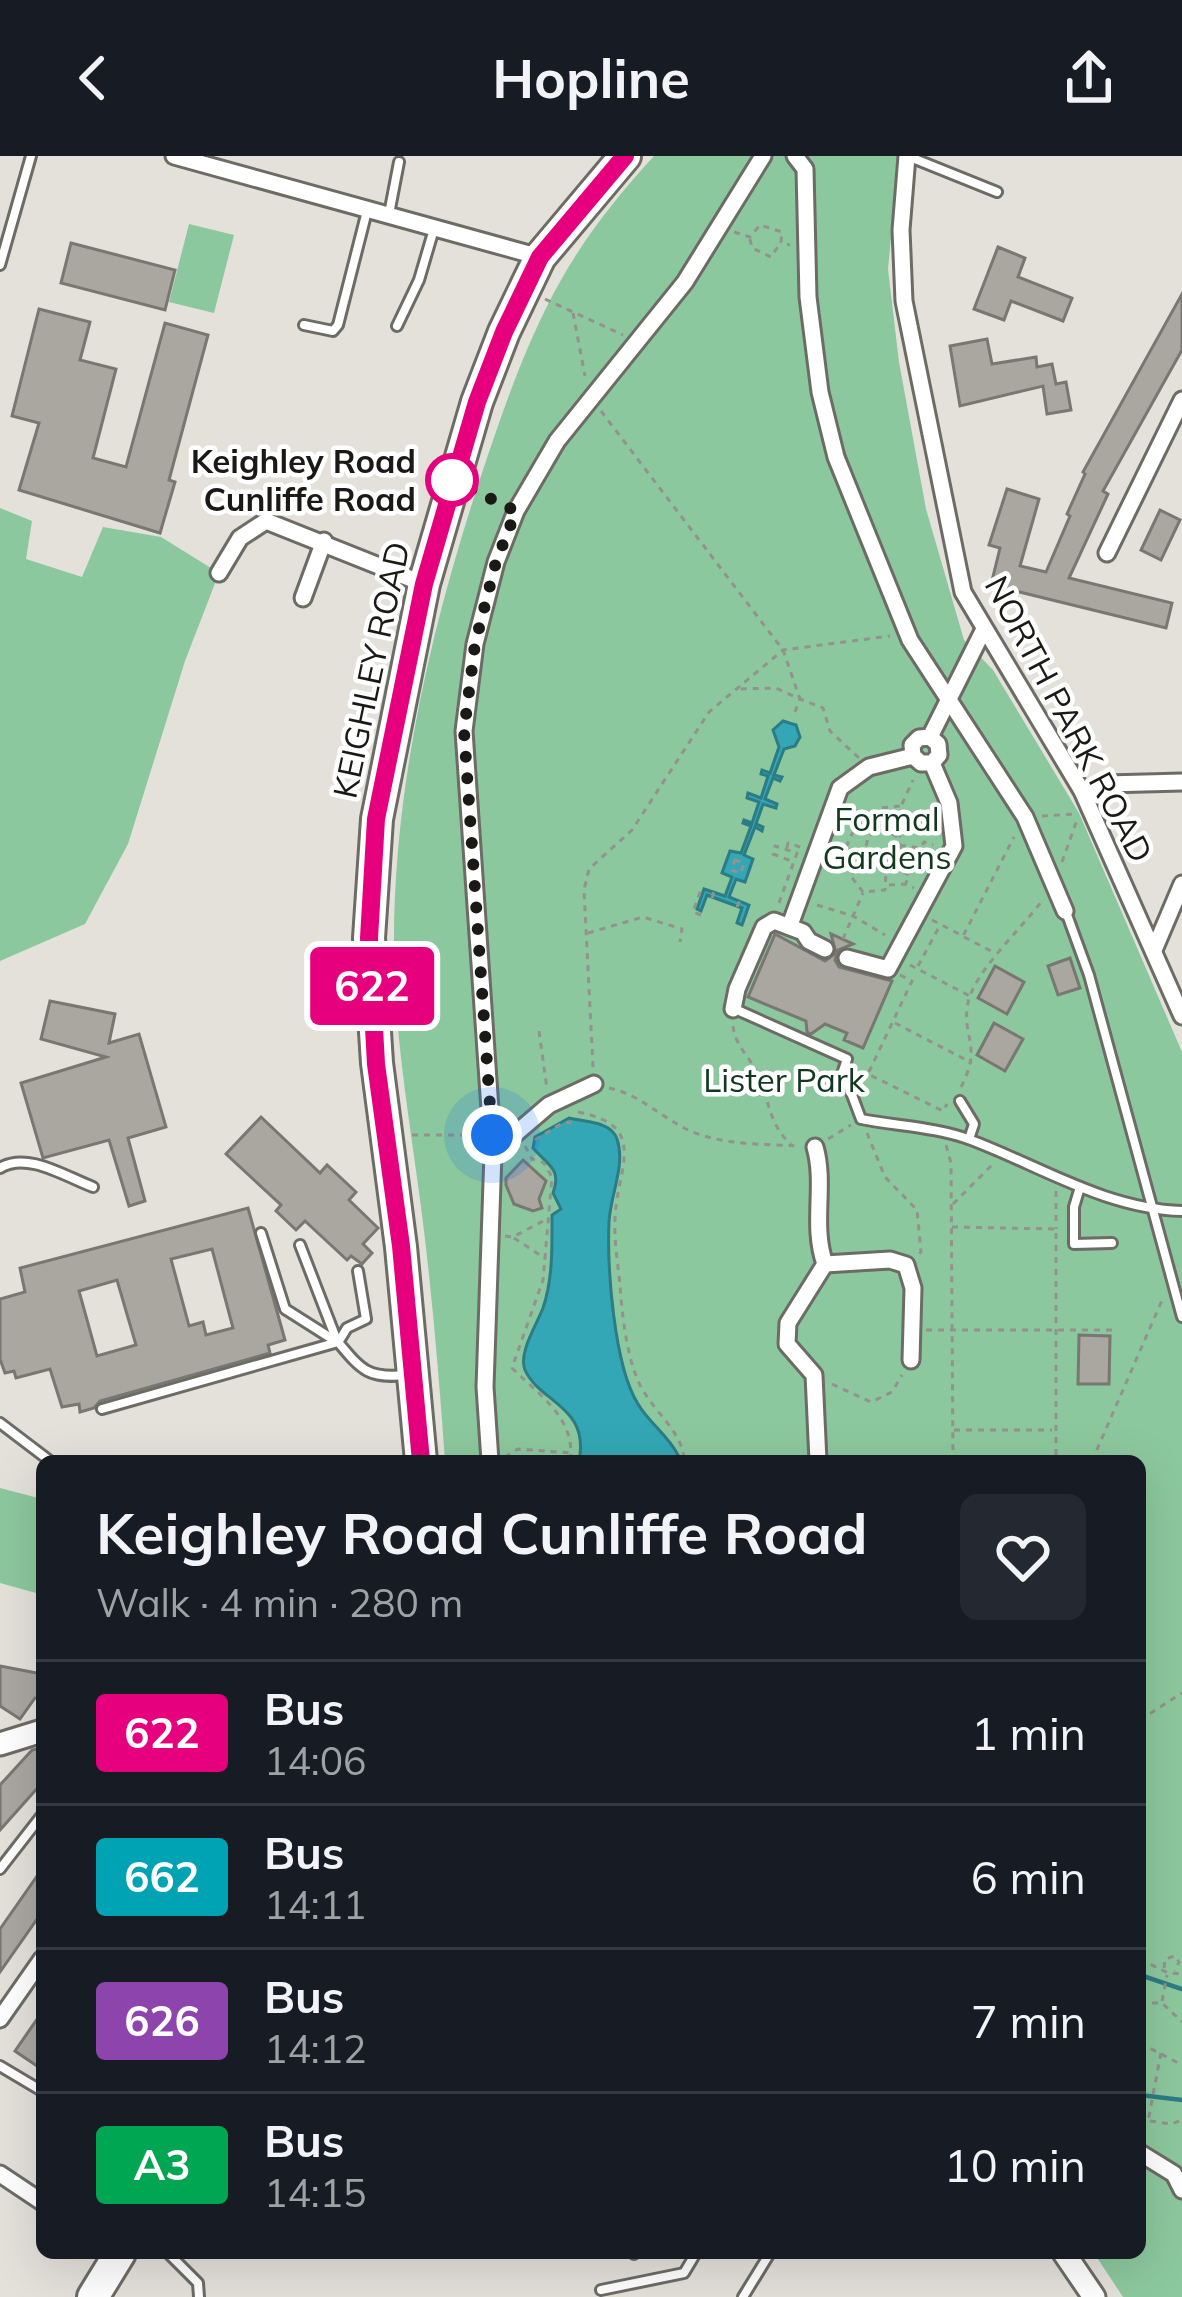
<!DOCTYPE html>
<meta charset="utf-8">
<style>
body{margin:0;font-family:Mulish,sans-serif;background:#242831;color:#f1f3f6;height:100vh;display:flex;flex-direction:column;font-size:45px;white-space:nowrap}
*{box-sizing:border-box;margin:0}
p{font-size:39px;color:#9ea1a6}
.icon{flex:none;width:66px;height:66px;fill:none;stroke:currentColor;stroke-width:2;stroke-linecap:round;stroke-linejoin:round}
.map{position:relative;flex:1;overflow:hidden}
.panel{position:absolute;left:36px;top:1299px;width:1110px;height:804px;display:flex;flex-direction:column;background:#171b24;border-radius:18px;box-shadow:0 12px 48px #0002}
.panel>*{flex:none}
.badge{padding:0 24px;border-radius:9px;font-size:42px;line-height:78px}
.you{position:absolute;width:60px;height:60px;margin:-30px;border:9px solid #fff;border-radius:50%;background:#1a73e8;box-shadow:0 0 0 18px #1a73e833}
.map>.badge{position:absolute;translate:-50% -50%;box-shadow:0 0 0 6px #fff}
.round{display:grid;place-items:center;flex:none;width:126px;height:126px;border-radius:18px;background:#242831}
.headline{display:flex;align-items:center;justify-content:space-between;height:204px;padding:0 60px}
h1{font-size:57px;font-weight:700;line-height:90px}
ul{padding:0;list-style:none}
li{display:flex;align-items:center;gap:36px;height:144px;padding:0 60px;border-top:3px solid #363941}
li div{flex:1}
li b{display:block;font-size:45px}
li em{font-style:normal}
li .badge{min-width:132px;font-weight:700;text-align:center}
header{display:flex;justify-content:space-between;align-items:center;height:156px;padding:0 60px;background:#171b24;font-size:54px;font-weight:700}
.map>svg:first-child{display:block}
</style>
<header><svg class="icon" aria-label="back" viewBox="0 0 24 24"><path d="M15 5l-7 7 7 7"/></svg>Hopline<svg class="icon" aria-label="share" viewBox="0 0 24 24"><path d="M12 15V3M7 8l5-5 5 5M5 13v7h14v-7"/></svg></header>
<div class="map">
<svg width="1182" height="2141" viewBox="0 0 1182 2141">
<rect width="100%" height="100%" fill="#e3e1da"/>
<g fill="#8cc89d">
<path d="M654 0H899L888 113 899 206 926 353 964 484 993 514 1079 657 1182 896V2141H1123L1094 2097H1140V1305H445C439 1220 432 1136 421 1051 410 967 395 883 394 798 392 636 431 470 482 317 504 251 527 184 561 124 587 78 619 38 654 0Z"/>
<polygon points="189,68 234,79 214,157 169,146"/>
<polygon points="0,352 32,365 26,403 82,421 103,371 161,381 219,417 185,505 128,688 85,768 0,805"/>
<polygon points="0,1332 42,1343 42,1417 36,1437 0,1427"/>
</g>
<g fill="#33a7b5" stroke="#2c7c85" stroke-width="3">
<polygon points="783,565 796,569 800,581 795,590 784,593 774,619 782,621 780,625 773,622 765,643 777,648 776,652 763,648 756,668 763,671 762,675 755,671 744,699 753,703 745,726 736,723 729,741 749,749 742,769 737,767 742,752 712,741 707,739 701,755 697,753 704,733 725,740 732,721 722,717 730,695 741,697 751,670 743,667 744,664 752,667 759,646 747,642 748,637 761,642 768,620 761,618 762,614 770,617 779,591 773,574"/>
<path d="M569 962C585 966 611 965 617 983 626 1009 610 1040 609 1066 607 1112 614 1210 638 1248 649 1267 667 1278 678 1299L676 1305H579C590 1250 540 1247 525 1214 518 1197 537 1168 543 1152 553 1123 552 1090 552 1059L561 1053 553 1037C562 1013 548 1009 533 992L535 981Z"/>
</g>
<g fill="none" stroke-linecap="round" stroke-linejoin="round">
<g stroke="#2c7c85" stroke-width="4.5">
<polyline points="1140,1819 1182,1833"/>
<polyline points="1140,1939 1182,1944"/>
</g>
</g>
<g fill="#a9a7a0" stroke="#797771" stroke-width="3" fill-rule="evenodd">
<polygon points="71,87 175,114 165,154 61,127"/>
<polygon points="998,91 1025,102 1018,121 1072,142 1063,165 1011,145 1004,164 974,153"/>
<polygon points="1182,138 1182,194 1103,335 1108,338 1069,422 1172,447 1166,472 991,429 1000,392 989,389 1007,333 1039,343 1020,410 1046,416 1070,360 1067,358 1085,318 1083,316"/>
<polygon points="39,153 90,166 80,204 116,213 93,302 126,311 165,167 208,179 169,324 175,326 160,377 19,334 39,267 12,260"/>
<polygon points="987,183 992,208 1036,201 1037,211 1052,208 1056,228 1066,226 1071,254 1047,258 1043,230 960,250 950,190"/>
<polygon points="1160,354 1180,364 1161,404 1141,394"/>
<polygon points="775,778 825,805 836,797 831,778 853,788 838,794 835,804 839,811 892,825 863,892 844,884 847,877 825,868 811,878 807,876 806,865 748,841"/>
<polygon points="1070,802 1080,832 1058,839 1048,810"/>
<polygon points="995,810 1024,826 1007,858 978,842"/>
<polygon points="50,845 115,858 109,887 139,878 166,971 128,982 145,1045 129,1050 109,984 43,1002 21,927 106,901 41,883"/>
<polygon points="994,867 1023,883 1005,915 977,899"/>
<polygon points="261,961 320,1017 327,1009 356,1036 349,1044 378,1072 363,1088 372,1097 362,1108 351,1100 347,1104 305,1065 296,1074 276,1055 281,1049 226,998"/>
<polygon points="523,1004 546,1025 539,1043 542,1052 533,1055 514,1048 506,1029 506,1022"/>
<path d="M248 1052 285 1184 268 1189 270 1197 100 1245 94 1252 80 1256 79 1248 62 1251 50 1213 16 1222 14 1215 5 1217 0 1203V1143L25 1136 20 1112ZM212 1093 233 1172 206 1179 203 1166 189 1170 171 1103ZM117 1124 136 1189 97 1200 79 1135Z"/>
<polygon points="1079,1179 1110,1180 1109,1228 1078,1228"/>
<polygon points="0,1510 42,1518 42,1543 35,1542 20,1563 0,1550"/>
<polygon points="42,1592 42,1627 0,1674 0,1629 32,1594"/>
<polygon points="42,1713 42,1756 0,1816 0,1773"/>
<polygon points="42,1856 42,1903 37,1910 15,1895"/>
</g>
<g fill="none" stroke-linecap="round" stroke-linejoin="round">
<defs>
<g id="lane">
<polyline points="910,1 997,36"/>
<polyline points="389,58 399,6"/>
<polyline points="0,109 31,0"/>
<polyline points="304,169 333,175 338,169 367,55"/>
<polyline points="397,170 419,124 434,73"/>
<polyline points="1066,756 1089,819 1182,1161"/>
<path d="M735 853 847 903 843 915 861 963C897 970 936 971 971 984 1040 1010 1106 1053 1182 1055"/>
<polyline points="960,945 974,968 969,983"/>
<path d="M0 1012C27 995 66 1021 93 1031"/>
<polyline points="1080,1031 1074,1051 1074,1088 1112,1087"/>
<polyline points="261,1077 285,1153 337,1186"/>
<polyline points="300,1089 337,1185"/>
<polyline points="339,1185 347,1172 366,1163 358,1115"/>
<path d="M102 1253 338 1186C362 1215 369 1223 407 1219"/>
<polyline points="0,1267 50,1305"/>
<polyline points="0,1713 42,1659"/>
<polyline points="0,1910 42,1935"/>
<polyline points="168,2097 198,2127 199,2141"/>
<polyline points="634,2098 635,2097"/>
<polyline points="601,2134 684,2117 696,2097"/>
<polyline points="743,2141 770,2097"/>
</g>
<g id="street">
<polyline points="174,0 540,101"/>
<polyline points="795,0 805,13 808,141 820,236 836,301 910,484 1025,661 1065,755"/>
<polyline points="907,0 901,74 904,145 963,436 1082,635 1182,860"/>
<polyline points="1107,397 1182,244"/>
<polyline points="219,417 240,382 266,365 424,428"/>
<polyline points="303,442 324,385"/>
<polyline points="930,581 919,582 912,589 913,600 921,607 932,607 939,599 938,588 930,581 983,475"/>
<polyline points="1082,635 1107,628 1182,626"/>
<polyline points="790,769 840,632 869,611 913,600"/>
<polyline points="1154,794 1182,728"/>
<polyline points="847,802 888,813 954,690 949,647 932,607"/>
<polyline points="733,853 737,833 764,771 774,765 803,776 809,785 825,793"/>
<path d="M815 991C826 1029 811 1069 825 1108L788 1167 787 1188 814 1219 818 1305"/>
<polyline points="493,997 464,575 475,488 496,406 516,355 557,285 685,126 763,0"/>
<polyline points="825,1108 890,1104 906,1109 913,1132 911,1204"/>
<polyline points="490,1305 485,1231 493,997 549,949 594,928"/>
<polyline points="0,1863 42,1803"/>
<polyline points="1140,1997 1174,2018 1182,2034"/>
<polyline points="0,2018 42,2046"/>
</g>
<g id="secondary">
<polyline points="0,1588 42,1575"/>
<polyline points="1064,2097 1094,2141"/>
</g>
<g id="highway">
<polyline points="421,1305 401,1091 377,907 369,782 377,663 424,428 477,246 504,176 540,101 625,0"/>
<polyline points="93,2141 120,2097"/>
</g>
</defs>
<use href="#lane" stroke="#6c6b64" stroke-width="14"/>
<use href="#street" stroke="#6c6b64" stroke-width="21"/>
<use href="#secondary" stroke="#6c6b64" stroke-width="27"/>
<use href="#highway" stroke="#6c6b64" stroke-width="36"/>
<g stroke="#93928c" stroke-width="3" stroke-dasharray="6 6" stroke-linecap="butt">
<polyline points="734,76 750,81 760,69 782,76 781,86 790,89"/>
<polyline points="750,83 752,92 771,101 779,89"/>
<polyline points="545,143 623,179"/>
<polyline points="573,157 585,220"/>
<polyline points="601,255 783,494 800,543 776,532 737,533"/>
<polyline points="795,556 800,543 823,552 830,575 859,602"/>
<polyline points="902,648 913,624"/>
<polyline points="852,652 861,657 857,666 872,676"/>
<polyline points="1042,660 1074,658"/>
<polyline points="880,674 880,652 901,650 915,666 899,681"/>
<polyline points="900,689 920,692 924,686 933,689"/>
<polyline points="846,691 857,667"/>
<polyline points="787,692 788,687 803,692"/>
<polyline points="831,696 842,701 845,693 864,697 868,707 881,713 896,706 901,693 896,680 883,674 869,679 864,697"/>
<polygon points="735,704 744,707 741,717 731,714"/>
<polyline points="865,705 850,719 863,736 885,734 886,715"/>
<polyline points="1062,706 1077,664"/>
<polyline points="893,710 909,719 906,727"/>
<polyline points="909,718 919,694"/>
<polyline points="889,729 905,728 914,732"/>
<polyline points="712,742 714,735"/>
<polyline points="779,747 797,697 775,690 773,698 794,706"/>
<polyline points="817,749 853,760 885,779"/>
<polyline points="737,751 740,744"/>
<polyline points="701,759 693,756 702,731"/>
<polyline points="932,764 963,780 1014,681"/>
<polyline points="588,777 643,761 682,773 680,786"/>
<polyline points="964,781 993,796"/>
<polyline points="843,783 863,737"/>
<polyline points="910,809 970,840"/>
<polyline points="918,810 939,771"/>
<polyline points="900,819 912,825 868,918 943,955 947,948"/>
<polyline points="895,867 972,907"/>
<path d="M733 870C735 889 748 899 756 915 769 940 768 969 791 988"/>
<polyline points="539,875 547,933"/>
<polyline points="593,911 584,734 589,713 632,674 709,556 783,494 890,480"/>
<path d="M961 931C983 889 961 881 968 847 974 816 1022 772 1041 746"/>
<path d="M609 932C638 938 659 959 684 972 717 989 761 988 797 990"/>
<path d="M578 956C651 970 616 1013 615 1064 614 1086 618 1108 620 1129 622 1158 626 1193 636 1220 648 1253 684 1274 684 1305"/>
<polyline points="867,977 885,1021 917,1054 921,1096 918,1099"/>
<polyline points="412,979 474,979"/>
<polyline points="828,983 851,969"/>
<polyline points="535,984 564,966 576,967"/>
<polyline points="946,989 951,1007 953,1305"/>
<path d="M525 990 532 1003 544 1007 552 1021 543 1124 512 1212C538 1238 577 1263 570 1305"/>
<polyline points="1056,1035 1056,1073"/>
<polyline points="953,1048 993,1008"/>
<polyline points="952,1071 1056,1073 1056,1305"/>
<polyline points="505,1080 513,1081 545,1064"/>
<polyline points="514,1082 546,1103"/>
<polyline points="926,1174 1112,1174 1112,1169"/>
<polyline points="832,1228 871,1246 892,1236 902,1219"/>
<polyline points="954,1274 1052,1274"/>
<polyline points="505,1301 518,1293 571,1297"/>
<polyline points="1092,1305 1163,1142"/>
<polyline points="1140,1564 1182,1537"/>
<polyline points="1140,1803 1168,1817 1182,1818"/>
<polyline points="1164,1812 1165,1803 1175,1800 1179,1806 1175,1815"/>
<polyline points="1162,1845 1167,1819"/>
<polyline points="1140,1847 1162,1847 1182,1866"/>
<polyline points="1140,1887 1182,1909"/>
<polyline points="1140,1962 1148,1965 1161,1897"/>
<polyline points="1150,1965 1171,1968 1182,1964"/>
</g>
<use href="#lane" stroke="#fff" stroke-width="8"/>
<use href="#street" stroke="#fff" stroke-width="15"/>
<use href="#secondary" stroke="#fff" stroke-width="21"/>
<use href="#highway" stroke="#fff" stroke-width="30"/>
</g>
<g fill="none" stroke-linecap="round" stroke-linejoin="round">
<defs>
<polyline id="line" points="421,1305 401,1090 376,908 369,782 376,663 424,428 477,246 504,176 540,101 625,0"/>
</defs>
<use href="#line" stroke="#fff" stroke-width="27"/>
<use href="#line" stroke="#e6007e" stroke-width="18"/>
<polyline stroke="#1a1916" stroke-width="12" stroke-dasharray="0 21.6" points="452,324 516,355 496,406 475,488 464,575 492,979"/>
</g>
<circle fill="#fff" stroke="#e6007e" stroke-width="6" cx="452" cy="324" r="24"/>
<g text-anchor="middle" stroke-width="9" stroke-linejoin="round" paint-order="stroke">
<g font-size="33" font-weight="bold" fill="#1a1916" stroke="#fff" text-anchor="end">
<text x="416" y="317">Keighley Road<tspan x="416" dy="38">Cunliffe Road</tspan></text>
</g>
<g font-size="33" fill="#1a1916" stroke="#fff">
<text transform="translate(371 514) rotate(-78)" y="12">KEIGHLEY ROAD</text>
<text transform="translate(1069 563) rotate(62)" y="12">NORTH PARK ROAD</text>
</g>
<g font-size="33" fill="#123920" stroke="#fff">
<text x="887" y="675">Formal<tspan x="887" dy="38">Gardens</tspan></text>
<text x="784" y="936">Lister Park</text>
</g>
</g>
</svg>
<div class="you" style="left:492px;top:979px"></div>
<b class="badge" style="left:372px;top:830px;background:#e6007e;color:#fff">622</b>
<section class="panel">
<div class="headline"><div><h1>Keighley Road Cunliffe Road</h1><p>Walk · 4 min · 280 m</p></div><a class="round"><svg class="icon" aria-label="heart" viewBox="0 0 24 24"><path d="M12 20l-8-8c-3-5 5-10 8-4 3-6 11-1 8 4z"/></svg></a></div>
<ul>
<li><span class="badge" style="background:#e6007e;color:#fff">622</span><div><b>Bus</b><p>14:06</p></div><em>1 min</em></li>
<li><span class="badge" style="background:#00a3b4;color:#fff">662</span><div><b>Bus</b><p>14:11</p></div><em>6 min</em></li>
<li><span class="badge" style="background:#8e44ad;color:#fff">626</span><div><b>Bus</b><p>14:12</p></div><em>7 min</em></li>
<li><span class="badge" style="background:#00a651;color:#fff">A3</span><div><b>Bus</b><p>14:15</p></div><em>10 min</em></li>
</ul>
</section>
</div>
